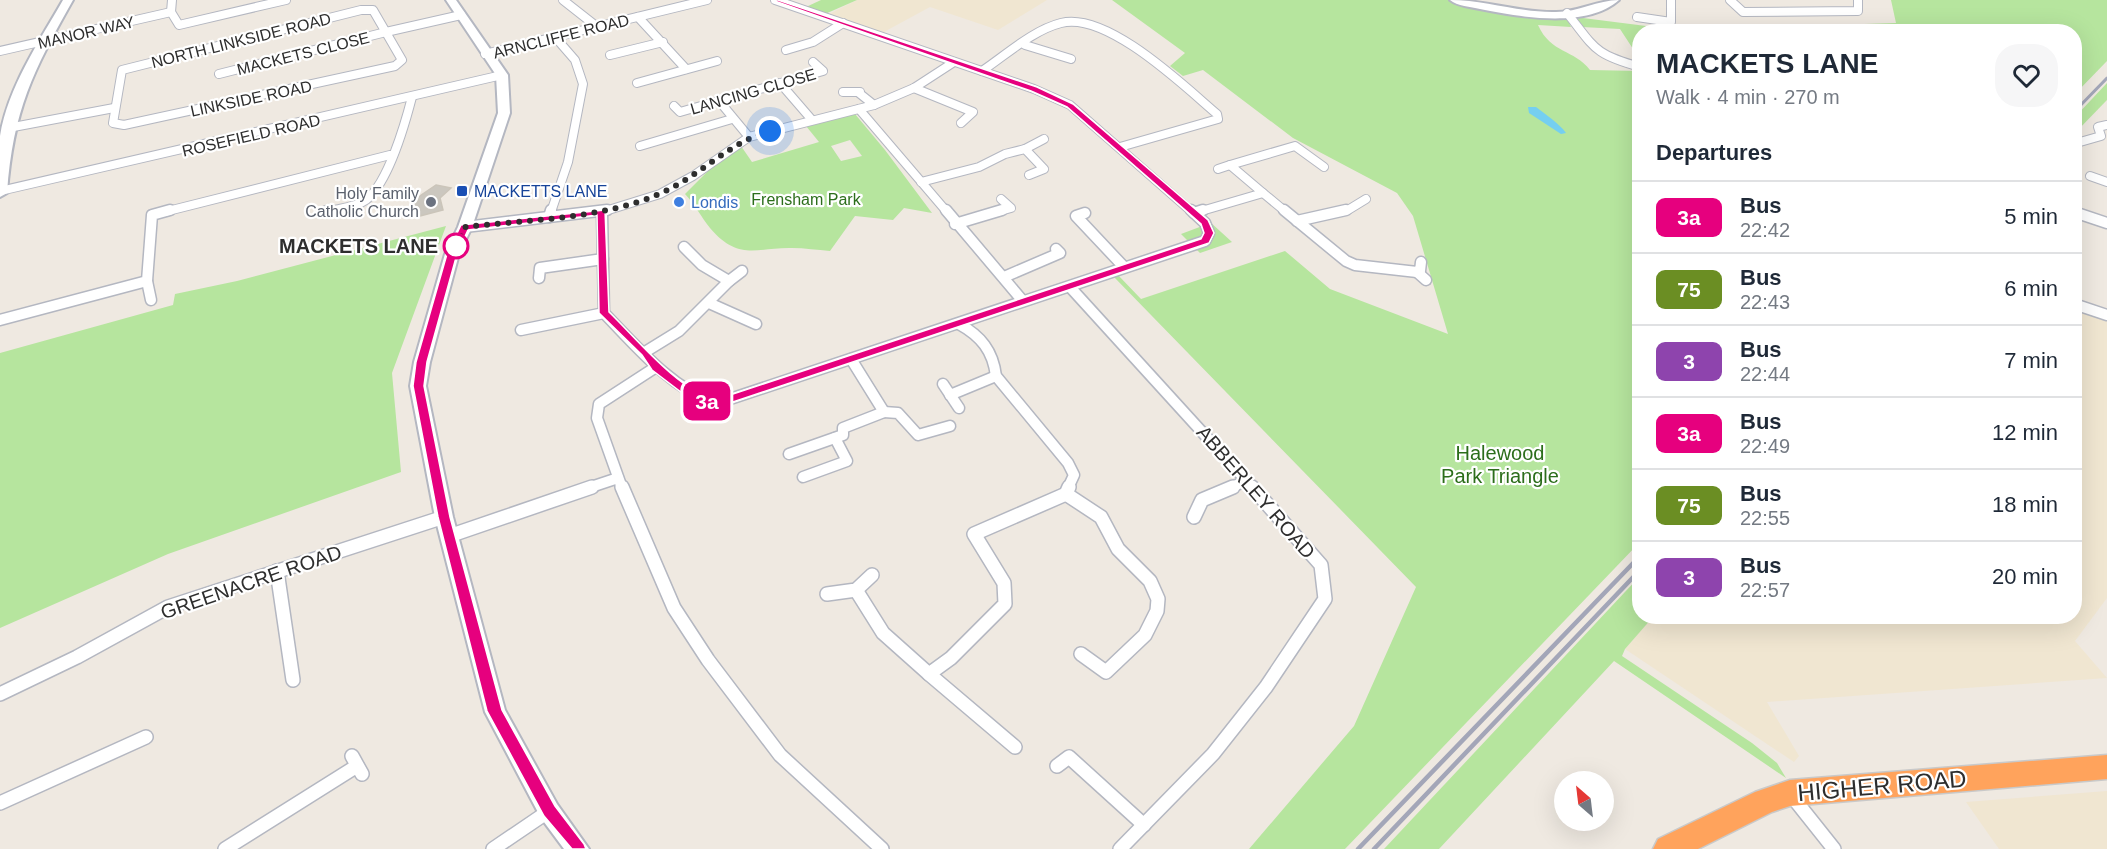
<!DOCTYPE html>
<meta charset="utf-8">
<style>
body{margin:0;font-family:Arial,sans-serif;background:#f6f6f7;color:#1f2937;height:100vh;display:flex;flex-direction:column;font-size:22px;white-space:nowrap}
*{box-sizing:border-box;margin:0}
p{font-size:20px;color:#747a83}
.icon{flex:none;width:33px;height:33px;fill:none;stroke:currentColor;stroke-width:2;stroke-linecap:round;stroke-linejoin:round}
.map{position:relative;flex:1;overflow:hidden}
.panel{position:absolute;left:1632px;top:24px;width:450px;height:600px;display:flex;flex-direction:column;background:#fff;border-radius:24px;box-shadow:0 6px 24px #0002}
.panel>*{flex:none}
.badge{padding:0 12px;border-radius:9px;font-size:21px;line-height:39px}
.needle{width:39px;rotate:332deg}
.controls{position:absolute;left:1554px;top:771px;display:grid;gap:12px}
.controls a{display:grid;place-items:center;width:60px;height:60px;border-radius:50%;background:#fff;box-shadow:0 6px 24px #0002;font-size:30px}
.you{position:absolute;width:30px;height:30px;margin:-15px;border:4px solid #fff;border-radius:50%;background:#1a73e8;box-shadow:0 0 0 9px #1a73e833}
.map>.badge{position:absolute;translate:-50% -50%;box-shadow:0 0 0 3px #fff}
h2{padding:0 24px;font-size:22px;line-height:54px}
.round{display:grid;place-items:center;flex:none;width:63px;height:63px;border-radius:24px;background:#f6f6f7}
.headline{display:flex;align-items:center;justify-content:space-between;height:102px;padding:0 24px}
h1{font-size:28px;font-weight:800;line-height:45px}
ul{padding:0;list-style:none}
li{display:flex;align-items:center;gap:18px;height:72px;padding:0 24px;border-top:2px solid #e0e1e3}
li div{flex:1}
li b{display:block;font-size:22px}
li em{font-style:normal}
li .badge{min-width:66px;font-weight:700;text-align:center}
.map>svg:first-child{display:block}
</style>
<div class="map">
<svg width="2107" height="849" viewBox="0 0 2107 849">
<rect width="100%" height="100%" fill="#efe9e1"/>
<g fill="#f0e6d1">
<polygon points="857,0 1047,0 998,30 930,7 882,33 827,15"/>
<polygon points="2075,309 2107,319 2107,598 2075,641 2107,678 1767,702 1799,756 1794,762 1625,649 1653,617 2074,616"/>
<polygon points="2107,791 2107,849 1999,849 1966,802"/>
</g>
<g fill="#b6e59e" fill-rule="evenodd">
<polygon points="821,0 857,0 825,14 806,7"/>
<path d="M1112 0H1449L1487 8 1565 14 1571 27 1538 25C1551 54 1574 49 1590 70L1639 71V80L1633 84 1640 89 1639 543 1345 849H1249L1354 726 1416 587 1114 277 1118 275 1141 299 1285 251 1330 289 1448 334 1413 216 1397 193 1293 138 1203 70 1183 76 1170 66 1185 53Z"/>
<polygon points="1891,0 2107,0 2107,61 2075,94 2074,32 1640,32 1639,55 1637,55 1620,29 1582,27 1575,17 1654,27 1735,28 1896,23"/>
<polygon points="2107,83 2107,100 2075,133 2075,117"/>
<path d="M855 114 885 150 932 213 904 208 893 220 855 216 830 251C817 250 805 248 792 248 757 247 739 262 710 228 701 217 695 204 685 194L715 164 741 146 752 162 819 142 806 126ZM850 140 862 156 841 161 831 146Z"/>
<polygon points="1201,219 1210,222 1232,242 1200,253 1181,234 1205,225"/>
<polygon points="446,226 392,373 401,472 168,554 0,628 0,353 173,305 175,294 237,281"/>
<polygon points="1639,577 1640,616 1653,617 1625,649 1622,656 1752,743 1777,763 1786,778 1614,661 1439,849 1384,849"/>
</g>
<path fill="#75cff0" d="M1528 107H1536C1545 114 1560 124 1566 133L1561 134 1529 113Z"/>
<polygon fill="#cbc7bf" stroke="#cbc5ba" stroke-width="1.5" points="436,185 451,188 440,198 443,210 416,217 411,202"/>
<g fill="none" stroke-linecap="round" stroke-linejoin="round">
<defs>
<g id="street-far2">
<polyline points="563,0 596,26"/>
<polyline points="775,0 1034,89 1070,105 1192,212"/>
<polyline points="1730,0 1743,12 1858,11 1858,0"/>
<polygon points="361,10 373,10 402,60 395,66 124,125 113,123 122,70"/>
<polyline points="171,12 179,25 286,0"/>
<polyline points="171,12 172,0"/>
<path d="M1567 13C1595 48 1593 54 1640 67"/>
<polyline points="638,17 686,69"/>
<polyline points="1637,17 1671,22 1671,0"/>
<polyline points="386,32 461,15"/>
<polyline points="1025,45 1071,59"/>
<polyline points="786,50 813,42 843,23"/>
<polyline points="0,51 171,12"/>
<polyline points="485,54 707,0"/>
<polyline points="610,55 663,42"/>
<path d="M982 71C1006 55 1033 30 1061 23 1107 11 1184 86 1217 114L1218 119 1120 147"/>
<polyline points="219,74 386,32"/>
<polyline points="637,83 717,61"/>
<polyline points="780,83 812,120"/>
<polyline points="914,88 973,112 961,123"/>
<polyline points="843,92 860,92"/>
<polyline points="859,93 874,105"/>
<polyline points="720,102 749,137"/>
<polyline points="674,106 680,112 823,71 813,62"/>
<polyline points="859,109 947,212"/>
<polyline points="8,128 114,108"/>
<polyline points="2080,142 2101,136 2098,127 2107,125"/>
<polyline points="640,146 732,119"/>
<polyline points="1025,149 1044,139"/>
<polyline points="1218,169 1230,165"/>
<polyline points="2090,176 2107,182"/>
<polyline points="921,182 979,167 1005,154 1025,149 1044,169 1029,175"/>
<polyline points="0,191 502,75"/>
<polyline points="1263,193 1286,212"/>
<polyline points="164,212 390,155"/>
<path d="M325 212C338 208 355 208 366 200 388 183 405 124 412 97"/>
<polyline points="551,212 568,162 583,84 575,60 555,37"/>
<polyline points="602,212 660,194 693,176 749,137 874,105 914,88 954,62"/>
<polyline points="997,212 1011,208 1001,199"/>
<polyline points="1198,212 1263,193 1230,165 1295,146 1324,167"/>
<polyline points="1339,212 1348,210 1366,199"/>
</g>
<g id="street-far1">
<polyline points="946,210 1022,300"/>
<polyline points="1284,210 1346,261 1355,265 1417,272 1420,271 1421,262"/>
<polyline points="325,212 331,210"/>
<path d="M602 212 604 313C638 348 669 386 715 404L1205 241 1209 233 1205 223 1191 210"/>
<polyline points="2074,212 2107,223"/>
<polyline points="1085,213 1076,216 1124,267"/>
<polyline points="1194,213 1203,210"/>
<polyline points="549,217 551,210"/>
<polyline points="1297,221 1346,210"/>
<polyline points="955,224 1002,210"/>
<polyline points="465,227 607,210"/>
<polyline points="1417,272 1426,280"/>
<polyline points="1004,277 1060,253 1056,249"/>
<polyline points="539,278 540,268 603,259"/>
<polyline points="147,281 151,300"/>
<polyline points="729,281 742,271"/>
<polyline points="1070,287 1253,488"/>
<polyline points="709,303 756,324"/>
<polyline points="2074,304 2107,315"/>
<polyline points="0,320 147,281 152,215 170,210"/>
<path d="M959 324C981 336 993 351 996 376L1068 463 1074 475 1068 488"/>
<polyline points="521,330 604,313"/>
<polyline points="645,352 679,331 729,281 702,265 684,247"/>
<polyline points="943,384 959,408"/>
<polyline points="950,395 996,376"/>
<polyline points="884,412 898,413 918,435 950,426"/>
<polyline points="789,454 843,435 843,428 884,412 851,359"/>
<polyline points="803,477 847,461 835,438"/>
<polyline points="588,488 618,478"/>
<polyline points="622,488 597,418 599,404 656,367"/>
<polyline points="1229,488 1246,481"/>
</g>
<g id="street">
<polyline points="622,487 674,608 708,660 780,755 882,849"/>
<polyline points="1069,487 1066,494 1101,517 1118,549 1150,581 1158,599 1157,611 1145,635 1106,672 1081,654"/>
<polyline points="1194,517 1202,500 1233,487"/>
<polyline points="449,536 592,487"/>
<polyline points="277,571 293,680"/>
<polyline points="856,590 883,633 929,674 951,658 1005,604 1004,583 974,534 1066,494"/>
<polyline points="827,594 856,590 872,575"/>
<polyline points="929,674 1015,747"/>
<polyline points="0,694 77,657 168,607 444,517"/>
<polyline points="352,756 362,774"/>
<polyline points="1057,766 1069,757 1144,825"/>
<polyline points="1791,795 1834,849"/>
<polyline points="0,803 146,737"/>
<polyline points="225,849 357,766"/>
<polyline points="493,849 549,811"/>
<polyline points="1120,849 1213,754 1266,687 1325,599 1321,565 1252,487"/>
</g>
<g id="secondary">
<path d="M63 0H73C33 71 13 110 7 193L0 197C0 177 0 155 0 136 8 87 39 42 63 0Z"/>
<polygon points="446,0 456,0 508,75 510,113 472,227 459,254 430,362 426,386 453,517 505,710 557,804 589,849 564,849 541,818 485,712 435,517 410,386 414,362 445,254 458,227 498,113 496,75"/>
<path d="M1450 0C1486 0 1520 13 1556 12 1578 12 1598 0 1619 0 1587 29 1519 17 1480 9 1471 7 1457 6 1450 0Z"/>
</g>
<polygon id="highway" points="2107,755 2107,779 1790,806 1772,812 1698,849 1653,849 1658,839 1755,792 1790,780"/>
</defs>
<use href="#street-far2" stroke="#b4b7c1" stroke-width="10"/>
<use href="#street-far1" stroke="#b4b7c1" stroke-width="13"/>
<use href="#street" stroke="#b4b7c1" stroke-width="16"/>
<use href="#secondary" stroke="#b4b7c1" stroke-width="4"/>
<use href="#highway" stroke="#c9c9c9" stroke-width="3"/>
<use href="#street-far2" stroke="#fff" stroke-width="8"/>
<use href="#street-far1" stroke="#fff" stroke-width="10"/>
<use href="#street" stroke="#fff" stroke-width="13"/>
<use href="#secondary" fill="#fff" fill-rule="evenodd"/>
<use href="#highway" fill="#ffa35c" fill-rule="evenodd"/>
<polyline stroke="#a3a6b8" stroke-width="3" points="2074,112 2107,78"/>
<g stroke="#a3a6b8" stroke-width="4.5">
<polyline points="1358,849 1640,556"/>
<polyline points="1374,849 1640,570"/>
</g>
</g>
<path fill="#e6007e" stroke="#fff" stroke-width="1.5" d="M772 0H778L1037 87 1073 104 1208 220 1214 233 1209 243 715 408 694 402 652 370 642 355 599 313 597 215 468 230 457 254 427 362 424 386 450 517 502 710 555 806 584 844 586 849H572L544 816 487 711 438 517 413 386 416 362 447 254 461 225 605 210 609 312C638 340 676 388 715 400L1201 239 1204 233 1201 224 1067 107 1031 91Z"/>
<g fill="none" stroke-linecap="round" stroke-linejoin="round">
<path stroke="#2e2e2e" stroke-width="6" stroke-dasharray="0 10.8" d="M456 246 465 227C526 220 602 219 659 194 699 177 729 142 770 131"/>
</g>
<rect fill="#1a4fb4" stroke="#fff" stroke-width="2" x="456" y="185" width="12" height="12" rx="3"/>
<circle fill="#6b7280" stroke="#fff" stroke-width="2" cx="431" cy="202" r="6"/>
<circle fill="#3f7fe0" stroke="#fff" stroke-width="2" cx="679" cy="202" r="6"/>
<circle fill="#fff" stroke="#e6007e" stroke-width="3" cx="456" cy="246" r="12"/>
<g text-anchor="middle" stroke-width="4.5" stroke-linejoin="round" paint-order="stroke">
<g font-size="16" fill="#2e2e2e" stroke="#fff">
<text transform="translate(86 32) rotate(-13)" y="6">MANOR WAY</text>
<text transform="translate(561 36) rotate(-14)" y="6">ARNCLIFFE ROAD</text>
<text transform="translate(241 40) rotate(-14)" y="6">NORTH LINKSIDE ROAD</text>
<text transform="translate(303 53) rotate(-14)" y="6">MACKETS CLOSE</text>
<text transform="translate(753 91) rotate(-16)" y="6">LANCING CLOSE</text>
<text transform="translate(251 98) rotate(-12)" y="6">LINKSIDE ROAD</text>
<text transform="translate(251 135) rotate(-13)" y="6">ROSEFIELD ROAD</text>
</g>
<g font-size="16" fill="#164399" stroke="#fff" text-anchor="start">
<text x="474" y="197">MACKETTS LANE</text>
</g>
<g font-size="16" fill="#5b616d" stroke="#fff" text-anchor="end">
<text x="419" y="199">Holy Family<tspan x="419" dy="18">Catholic Church</tspan></text>
</g>
<g font-size="16" fill="#2c6e1b" stroke="#fff">
<text x="806" y="205">Frensham Park</text>
</g>
<g font-size="16" fill="#366cbe" stroke="#fff" text-anchor="start">
<text x="691" y="208">Londis</text>
</g>
<g font-size="20" font-weight="bold" fill="#2e2e2e" stroke="#fff" text-anchor="end">
<text x="438" y="253">MACKETS LANE</text>
</g>
<g font-size="20" fill="#2c6e1b" stroke="#fff">
<text x="1500" y="460">Halewood<tspan x="1500" dy="23">Park Triangle</tspan></text>
</g>
<g font-size="20" fill="#2e2e2e" stroke="#fff">
<text transform="translate(1256 492) rotate(49)" y="7">ABBERLEY ROAD</text>
<text transform="translate(251 582) rotate(-19)" y="7">GREENACRE ROAD</text>
</g>
<g font-size="24" fill="#2e2e2e" stroke="#fff">
<text transform="translate(1882 786) rotate(-5)" y="8">HIGHER ROAD</text>
</g>
</g>
</svg>
<div class="controls">
<a><svg class="needle" viewBox="-14 -14 28 28"><path d="M0-13l5 13h-10z" fill="#e53935"/><path d="M0 13l5-13h-10z" fill="#747a83"/></svg></a>
</div>
<div class="you" style="left:770px;top:131px"></div>
<b class="badge" style="left:707px;top:401px;background:#e6007e;color:#fff">3a</b>
<section class="panel">
<div class="headline"><div><h1>MACKETS LANE</h1><p>Walk · 4 min · 270 m</p></div><a class="round"><svg class="icon" aria-label="heart" viewBox="0 0 24 24"><path d="M12 20l-8-8c-3-5 5-10 8-4 3-6 11-1 8 4z"/></svg></a></div>
<h2>Departures</h2>
<ul>
<li><span class="badge" style="background:#e6007e;color:#fff">3a</span><div><b>Bus</b><p>22:42</p></div><em>5 min</em></li>
<li><span class="badge" style="background:#6b8e23;color:#fff">75</span><div><b>Bus</b><p>22:43</p></div><em>6 min</em></li>
<li><span class="badge" style="background:#8e44ad;color:#fff">3</span><div><b>Bus</b><p>22:44</p></div><em>7 min</em></li>
<li><span class="badge" style="background:#e6007e;color:#fff">3a</span><div><b>Bus</b><p>22:49</p></div><em>12 min</em></li>
<li><span class="badge" style="background:#6b8e23;color:#fff">75</span><div><b>Bus</b><p>22:55</p></div><em>18 min</em></li>
<li><span class="badge" style="background:#8e44ad;color:#fff">3</span><div><b>Bus</b><p>22:57</p></div><em>20 min</em></li>
</ul>
</section>
</div>
